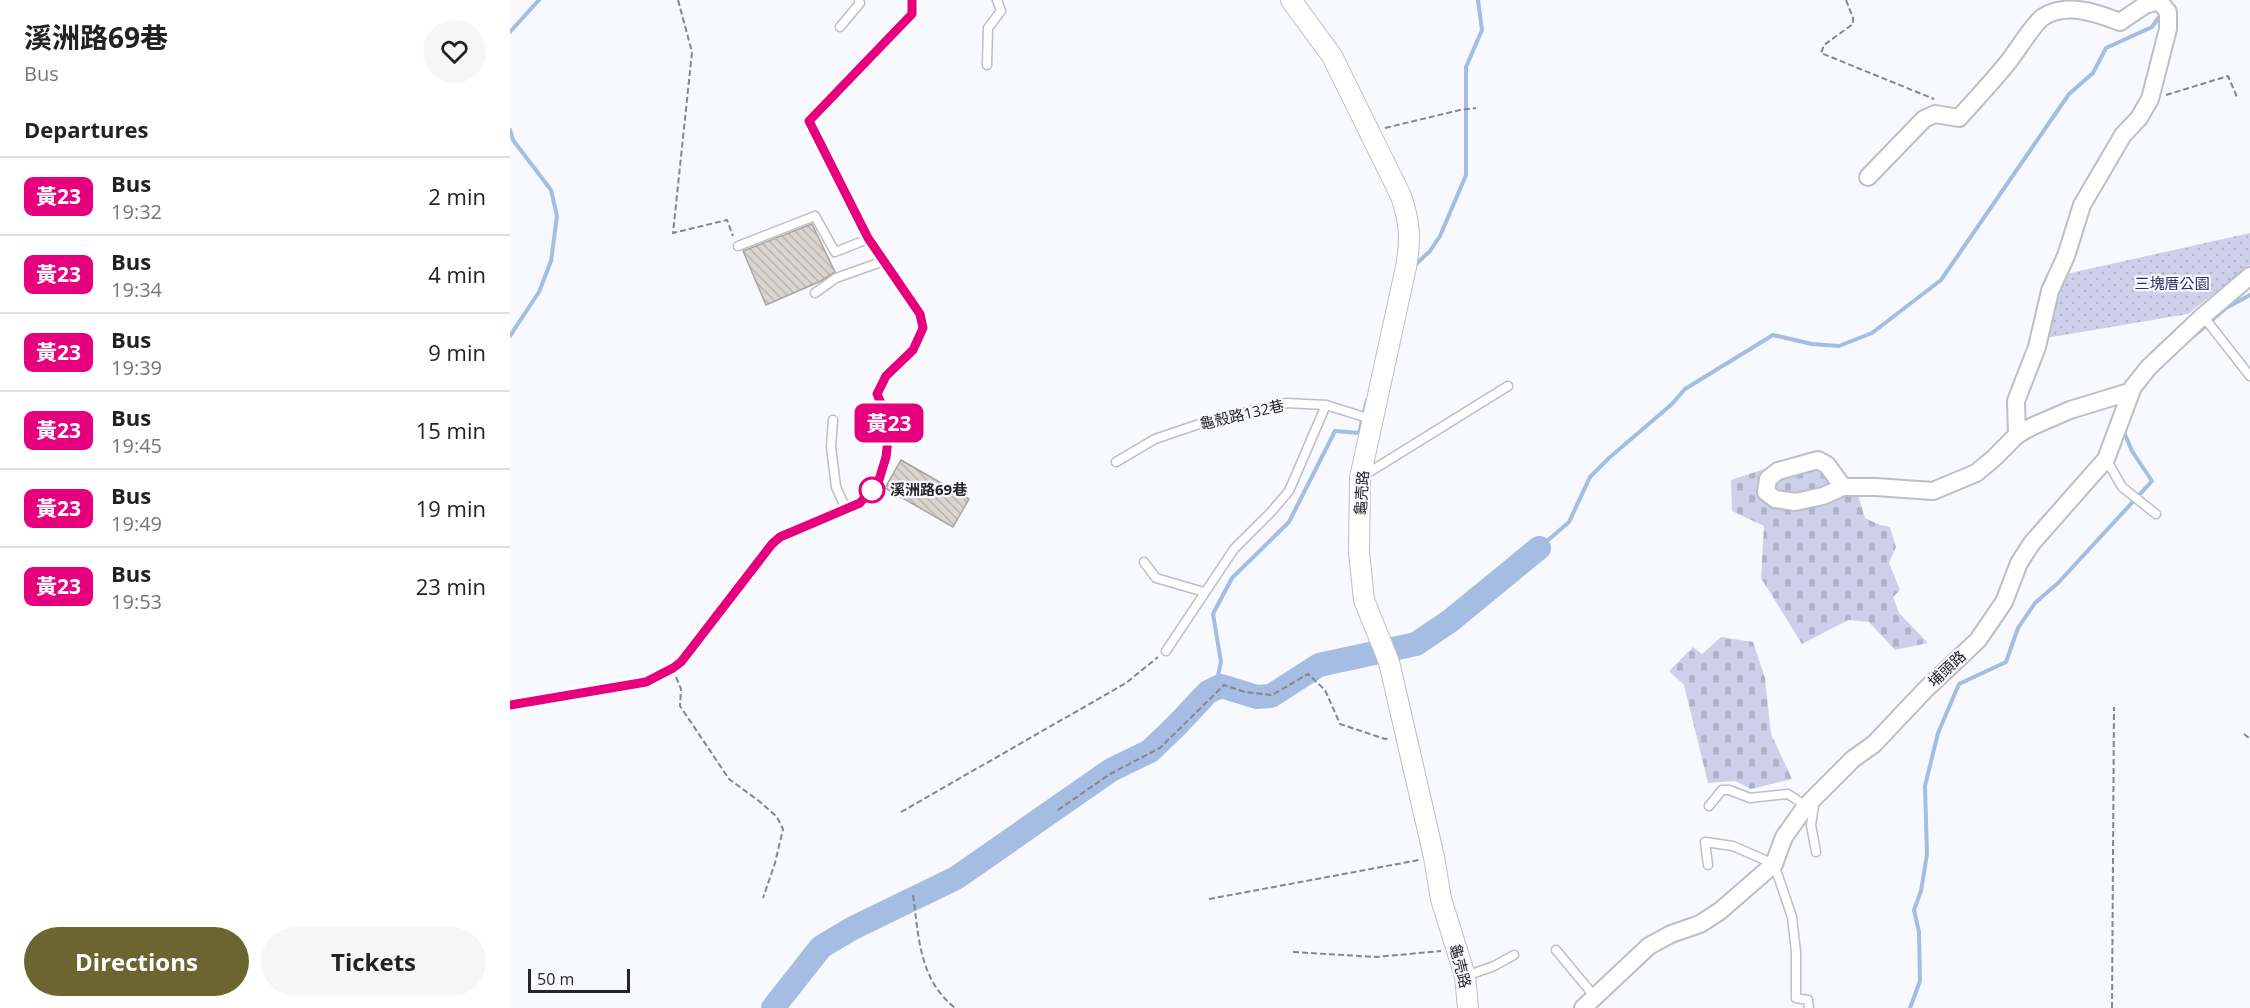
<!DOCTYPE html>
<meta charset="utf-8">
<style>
body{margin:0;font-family:"Open Sans","Noto Sans TC",sans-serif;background:#f6f6f6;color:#222;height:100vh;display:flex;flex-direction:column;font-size:22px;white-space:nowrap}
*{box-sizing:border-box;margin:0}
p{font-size:20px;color:#767676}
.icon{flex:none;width:33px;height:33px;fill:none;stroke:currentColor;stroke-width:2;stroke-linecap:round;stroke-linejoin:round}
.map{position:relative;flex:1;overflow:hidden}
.drawer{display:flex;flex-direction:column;background:#fff;width:510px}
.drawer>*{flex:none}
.badge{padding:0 12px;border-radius:9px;font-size:21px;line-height:39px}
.scale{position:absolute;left:18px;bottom:15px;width:102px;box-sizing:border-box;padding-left:6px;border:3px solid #252528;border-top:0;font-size:16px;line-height:21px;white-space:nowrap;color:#252528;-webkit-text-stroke:4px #f8f8ff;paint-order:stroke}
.map>.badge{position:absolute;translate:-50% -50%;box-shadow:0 0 0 3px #fff}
h2{padding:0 24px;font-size:22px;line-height:54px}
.round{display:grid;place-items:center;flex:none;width:63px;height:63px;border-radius:32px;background:#f6f6f6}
.overview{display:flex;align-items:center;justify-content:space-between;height:102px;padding:0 24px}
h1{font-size:28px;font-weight:700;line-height:45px}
.action{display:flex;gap:12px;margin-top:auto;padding:12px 24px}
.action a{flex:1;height:69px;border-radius:36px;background:#6a6531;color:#fff;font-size:24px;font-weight:700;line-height:69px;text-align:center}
.action a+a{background:#f6f6f6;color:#222}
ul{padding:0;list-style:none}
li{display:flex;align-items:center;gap:18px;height:78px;padding:0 24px;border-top:2px solid #e0e0e0}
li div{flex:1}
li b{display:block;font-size:22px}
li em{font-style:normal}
li .badge{min-width:66px;font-weight:700;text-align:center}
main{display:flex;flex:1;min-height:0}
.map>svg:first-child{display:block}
</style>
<main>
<section class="drawer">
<div class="overview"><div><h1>溪洲路69巷</h1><p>Bus</p></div><a class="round"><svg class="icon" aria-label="heart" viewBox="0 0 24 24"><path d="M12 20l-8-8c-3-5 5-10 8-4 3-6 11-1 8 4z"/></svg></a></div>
<h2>Departures</h2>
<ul>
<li><span class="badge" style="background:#e6007e;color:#fff">黃23</span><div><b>Bus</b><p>19:32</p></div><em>2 min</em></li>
<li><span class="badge" style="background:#e6007e;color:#fff">黃23</span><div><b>Bus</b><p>19:34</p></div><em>4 min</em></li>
<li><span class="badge" style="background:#e6007e;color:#fff">黃23</span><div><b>Bus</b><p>19:39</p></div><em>9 min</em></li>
<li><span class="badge" style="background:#e6007e;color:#fff">黃23</span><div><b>Bus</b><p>19:45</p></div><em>15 min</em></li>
<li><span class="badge" style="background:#e6007e;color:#fff">黃23</span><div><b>Bus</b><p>19:49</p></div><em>19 min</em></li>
<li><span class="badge" style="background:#e6007e;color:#fff">黃23</span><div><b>Bus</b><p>19:53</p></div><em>23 min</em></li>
</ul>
<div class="action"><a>Directions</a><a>Tickets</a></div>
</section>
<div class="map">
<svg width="1740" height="1008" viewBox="0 0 1740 1008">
<defs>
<pattern id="cemetery-stones" width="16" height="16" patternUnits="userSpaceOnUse" patternTransform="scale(1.5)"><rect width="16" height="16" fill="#ced0eb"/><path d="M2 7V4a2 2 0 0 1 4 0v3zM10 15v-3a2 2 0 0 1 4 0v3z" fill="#b1b2ca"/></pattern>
<pattern id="park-dots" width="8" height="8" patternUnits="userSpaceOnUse" patternTransform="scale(1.5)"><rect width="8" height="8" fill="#ced0eb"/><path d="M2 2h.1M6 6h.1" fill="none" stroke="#b1b2ca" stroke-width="1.8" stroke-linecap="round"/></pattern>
<pattern id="building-back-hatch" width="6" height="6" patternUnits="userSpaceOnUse" patternTransform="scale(1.5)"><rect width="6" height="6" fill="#d9d4cd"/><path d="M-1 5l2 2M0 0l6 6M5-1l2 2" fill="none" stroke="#bab6b0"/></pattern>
</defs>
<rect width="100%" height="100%" fill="#f8f8ff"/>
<g fill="url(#cemetery-stones)">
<polygon points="1321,455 1348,495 1355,518 1370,525 1380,527 1386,547 1379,563 1390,590 1383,597 1389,613 1418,643 1385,650 1359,622 1338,620 1292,644 1251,578 1254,526 1222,511 1221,480 1287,458"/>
<polygon points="1211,637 1243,642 1255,678 1261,734 1282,779 1241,789 1225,781 1198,783 1174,685 1159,671 1183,647 1192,654"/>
</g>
<polygon fill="url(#park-dots)" points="1740,233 1740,265 1678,314 1536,338 1556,274"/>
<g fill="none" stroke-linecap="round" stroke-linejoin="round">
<g stroke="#a6bde3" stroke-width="4">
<polyline points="0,32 29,0"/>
<polyline points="0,130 3,140 41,190 47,216 41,261 29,292 0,336"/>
<polyline points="904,266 920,251 930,236 956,175 956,67 972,30 968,0"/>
<polyline points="1685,335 1716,308 1740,295"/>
<polyline points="1029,548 1059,522 1080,477 1099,458 1162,404 1175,389 1263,335 1302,344 1329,346 1362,333 1431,280 1559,94 1583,73 1596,48 1642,27 1652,13"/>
<polyline points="705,689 711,662 703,614 722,578 779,522 825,431 849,433 857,400"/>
<polyline points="1400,1008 1410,981 1409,932 1404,910 1411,891 1417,854 1415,786 1428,733 1449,684 1496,662 1508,628 1525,603 1548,583 1642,481 1622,451 1613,430"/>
</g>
<polyline stroke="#a6bde3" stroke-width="24" points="263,1008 311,947 343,928 446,878 601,770 640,751 667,725 698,692 711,686 747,697 761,696 809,665 906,644 940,621 1029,548"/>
</g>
<g fill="url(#building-back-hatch)" stroke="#aaa59e" stroke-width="1.5">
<polygon points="302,224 325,272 311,281 256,305 233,251"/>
<polygon points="391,460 459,499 443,527 375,488"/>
</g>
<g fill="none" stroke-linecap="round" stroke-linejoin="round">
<defs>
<g id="service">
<polyline points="330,27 350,3 349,0"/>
<polyline points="477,65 478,28 491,11 487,0"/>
<polyline points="228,246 305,216 325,252 358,239"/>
<polyline points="305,293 326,278 374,261"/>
<polyline points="1693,316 1740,376"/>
<polyline points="323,420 321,447 326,487 336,509"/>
<polyline points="1596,459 1612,487 1646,514"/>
<polyline points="606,462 645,439 698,421 776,403 816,405 864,420"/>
<polyline points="853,476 998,386"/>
<polyline points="634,562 646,578 694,592"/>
<polyline points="656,651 724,549 762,511 779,491 816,405"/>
<polyline points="0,705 136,682 163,668 171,662 262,544 270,537 350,503 369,480 376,457 379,423 367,394 376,376 403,350 413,328 410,313 358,239 299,121 402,14 402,0"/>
<polyline points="1305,799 1301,825 1306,852"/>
<polyline points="1199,806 1212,790 1219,790 1240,798 1278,794 1296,806"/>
<polyline points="1198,865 1195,842 1223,846 1264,864 1282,917 1286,952 1286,998 1298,1000 1299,1008"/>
<polyline points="1046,950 1085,997"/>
<polyline points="956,976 984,966 1004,955"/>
</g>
<g id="minor">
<path d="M1358 177 1414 119 1425 114 1449 118C1466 99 1483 81 1499 61 1507 51 1524 23 1533 17 1557 2 1587 13 1610 22L1635 5 1649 1 1658 12V29L1640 99 1629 118 1613 135 1572 205 1556 256 1540 291 1527 347 1506 401 1507 435"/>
<polyline points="1333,487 1317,465 1308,460 1268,471 1258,479 1256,492 1265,499 1285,502 1313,496 1333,487 1366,487 1423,491 1466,473 1483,459 1507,435 1523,426 1560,410 1619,392"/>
<polyline points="1073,1008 1139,946 1161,934 1190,924 1210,911 1264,864 1274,837 1296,806 1343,759 1364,744 1415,690 1468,640 1494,602 1509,563 1522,543 1596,459 1623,387 1639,367 1693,316 1740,276"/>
</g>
<path id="tertiary" d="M781 0 822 56 891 196C900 223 901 239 896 267L850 478 849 552 854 600 879 662 924 857 931 899 955 976 958 1008"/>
</defs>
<use href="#service" stroke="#bdbec6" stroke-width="11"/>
<use href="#minor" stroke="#bdbec6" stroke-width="20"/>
<use href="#tertiary" stroke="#bdbec6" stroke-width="22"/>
<g stroke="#86868b" stroke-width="2" stroke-dasharray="6 3" stroke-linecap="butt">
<polyline points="168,0 182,52 163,233 217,220 223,236"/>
<polyline points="1336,0 1343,18 1343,24 1314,45 1311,53 1424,99"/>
<polyline points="1656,95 1718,76 1727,97"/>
<polyline points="875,128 950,110 966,108"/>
<polyline points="166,677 171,689 170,706 219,779 249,801 267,817 273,829 265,863 253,898"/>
<polyline points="1734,734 1740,739"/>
<polyline points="548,810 600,774 650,748 714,685 735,692 762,695 798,674 815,690 830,724 875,739 879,738"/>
<polyline points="391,812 616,683 648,657"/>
<path d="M403 895C409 938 409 979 445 1008"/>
<polyline points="699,899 909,860"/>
<polyline points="783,952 866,957 931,951"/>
<polyline points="1602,1008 1604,707"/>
</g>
<use href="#service" stroke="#fff" stroke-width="8"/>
<use href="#minor" stroke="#fff" stroke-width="16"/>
<use href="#tertiary" stroke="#fff" stroke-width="20"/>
</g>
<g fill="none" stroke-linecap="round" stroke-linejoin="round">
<defs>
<polyline id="line" points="0,705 136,682 163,668 171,662 262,544 270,537 350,503 369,480 376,457 380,423 367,394 376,376 403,350 413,328 410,314 358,238 299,121 402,14 402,0"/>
</defs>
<use href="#line" stroke="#fff" stroke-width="14"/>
<use href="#line" stroke="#e6007e" stroke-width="9"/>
</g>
<circle fill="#fff" stroke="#e6007e" stroke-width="3" cx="362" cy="490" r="12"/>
<g text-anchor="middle" stroke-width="4.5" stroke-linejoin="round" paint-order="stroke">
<g font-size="15" fill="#302e62" stroke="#f8f8ff">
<text x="1662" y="289">三塊厝公園</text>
</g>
<g font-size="15" fill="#252528" stroke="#f8f8ff">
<text transform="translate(732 415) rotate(-13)" y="5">龜殼路132巷</text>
<text transform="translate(852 493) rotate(-86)" y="5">龜壳路</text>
<text transform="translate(1437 669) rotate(-43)" y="5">埔頭路</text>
<text transform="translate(950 966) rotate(76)" y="5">龜壳路</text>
</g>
<g font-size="15" font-weight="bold" fill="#252528" stroke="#f8f8ff" text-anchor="start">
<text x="380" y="495">溪洲路69巷</text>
</g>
</g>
</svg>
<div class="scale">50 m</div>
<b class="badge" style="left:379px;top:423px;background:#e6007e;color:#fff">黃23</b>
</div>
</main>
